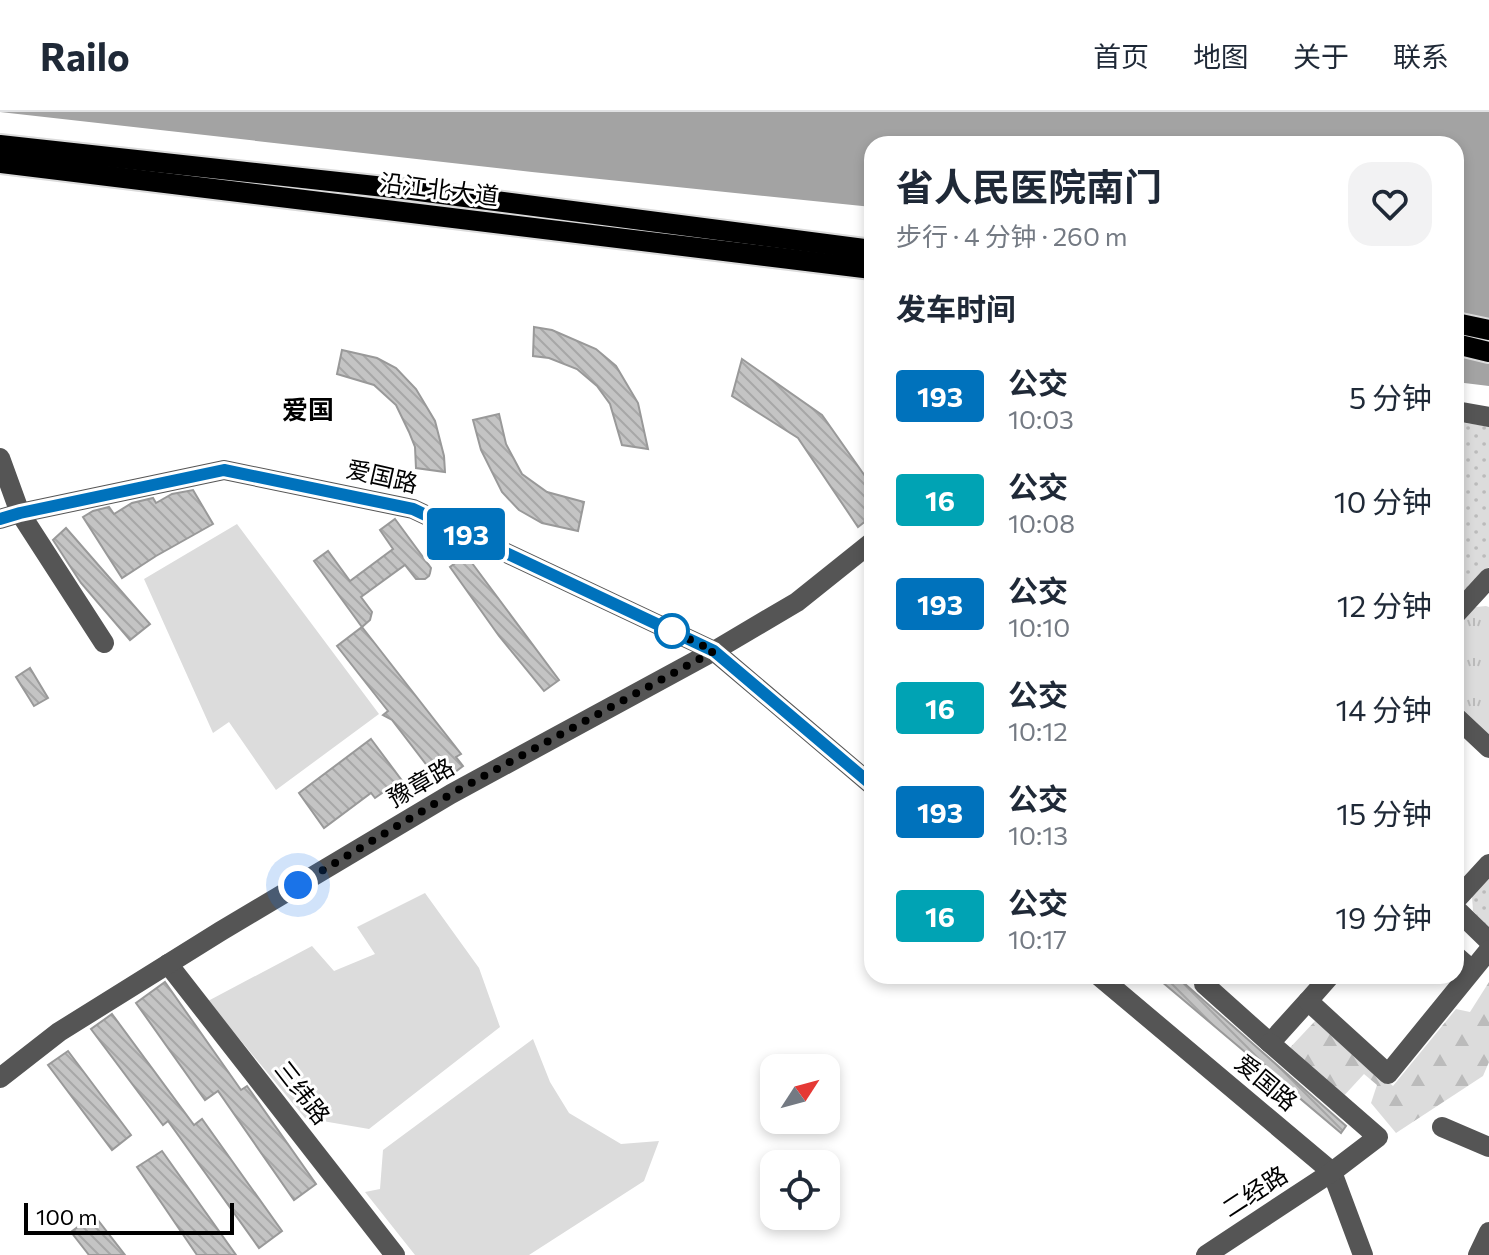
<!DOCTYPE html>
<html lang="zh">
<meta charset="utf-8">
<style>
body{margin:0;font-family:Commissioner,"Noto Sans SC",sans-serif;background:#f2f2f3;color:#1f2937;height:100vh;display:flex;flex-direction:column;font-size:30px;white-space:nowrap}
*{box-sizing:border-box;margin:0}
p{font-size:26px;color:#747a83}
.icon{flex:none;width:44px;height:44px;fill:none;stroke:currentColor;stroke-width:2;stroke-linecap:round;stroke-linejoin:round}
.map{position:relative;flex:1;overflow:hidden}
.sheet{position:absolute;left:864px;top:24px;width:600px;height:848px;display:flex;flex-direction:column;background:#fff;border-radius:24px;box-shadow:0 4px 12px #0003}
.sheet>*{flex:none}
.badge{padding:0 16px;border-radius:6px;font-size:28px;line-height:52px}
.needle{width:52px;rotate:54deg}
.fabs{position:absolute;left:760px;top:942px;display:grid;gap:16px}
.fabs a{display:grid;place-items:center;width:80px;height:80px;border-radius:16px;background:#fff;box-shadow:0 4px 12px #0003;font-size:40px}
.scale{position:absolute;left:24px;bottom:20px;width:210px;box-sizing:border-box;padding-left:8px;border:4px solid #000;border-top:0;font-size:22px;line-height:28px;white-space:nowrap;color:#000;-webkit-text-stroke:6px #fff;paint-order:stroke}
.you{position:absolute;width:40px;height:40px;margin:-20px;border:6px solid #fff;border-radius:50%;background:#1a73e8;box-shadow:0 0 0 12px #1a73e833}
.map>.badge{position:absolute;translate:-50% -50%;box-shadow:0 0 0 4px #fff}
h2{padding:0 32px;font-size:30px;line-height:72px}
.round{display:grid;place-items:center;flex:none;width:84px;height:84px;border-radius:24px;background:#f2f2f3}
.headline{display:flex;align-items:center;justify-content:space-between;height:136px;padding:0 32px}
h1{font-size:38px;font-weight:700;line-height:60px}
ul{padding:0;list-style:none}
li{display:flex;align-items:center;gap:24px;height:104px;padding:0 32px}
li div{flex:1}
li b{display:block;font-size:30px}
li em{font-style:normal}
li .badge{min-width:88px;font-weight:700;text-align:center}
header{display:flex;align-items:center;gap:48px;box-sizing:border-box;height:112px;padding:0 40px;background:#fff;border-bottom:2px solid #e0e1e3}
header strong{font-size:38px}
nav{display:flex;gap:44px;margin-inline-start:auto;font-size:28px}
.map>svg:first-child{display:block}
</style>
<header>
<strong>Railo</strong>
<nav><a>首页</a><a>地图</a><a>关于</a><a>联系</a></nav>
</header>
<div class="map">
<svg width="1489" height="1143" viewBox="0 0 1489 1143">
<defs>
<pattern id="grass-tufts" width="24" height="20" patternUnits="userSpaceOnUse" patternTransform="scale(2)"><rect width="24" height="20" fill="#dcdcdc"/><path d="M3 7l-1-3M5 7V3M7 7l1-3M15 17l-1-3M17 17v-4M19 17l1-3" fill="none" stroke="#bbb"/></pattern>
<pattern id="forest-firs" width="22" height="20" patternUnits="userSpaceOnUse" patternTransform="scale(2)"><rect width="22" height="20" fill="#dcdcdc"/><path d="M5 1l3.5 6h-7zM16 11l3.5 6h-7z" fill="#bbb"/></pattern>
<pattern id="garden-dots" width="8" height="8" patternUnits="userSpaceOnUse" patternTransform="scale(2)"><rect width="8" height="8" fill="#dcdcdc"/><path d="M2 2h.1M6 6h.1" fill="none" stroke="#bbb" stroke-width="1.8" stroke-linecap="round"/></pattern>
<pattern id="building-back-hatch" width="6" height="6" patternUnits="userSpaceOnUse" patternTransform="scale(2)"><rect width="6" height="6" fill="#c4c4c4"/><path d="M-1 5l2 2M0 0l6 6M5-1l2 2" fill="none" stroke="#a7a7a7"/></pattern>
</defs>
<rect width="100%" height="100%" fill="#fff"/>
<polygon fill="url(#grass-tufts)" points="1486,494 1489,495 1489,629 1456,598 1456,513 1476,495"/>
<polygon fill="url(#forest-firs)" points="1489,870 1489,950 1483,964 1396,1021 1371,991 1377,973 1364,962 1340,988 1285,941 1316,908 1393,974 1456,897 1470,900"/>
<g fill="#dcdcdc">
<polygon points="237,412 379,602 276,678 229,610 213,621 144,467"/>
<polygon points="425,781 479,856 500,915 369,1017 305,1006 208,889 312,834 334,859 375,842 357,815"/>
<polygon points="533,927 550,970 569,1001 621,1032 659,1029 644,1069 529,1143 415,1143 365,1080 380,1077 383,1038"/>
</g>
<g fill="url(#garden-dots)">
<polygon points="1456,310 1489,314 1489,455 1456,491"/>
<polygon points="1489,765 1489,816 1473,799 1472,784"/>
</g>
<polygon fill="#a3a3a3" points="0,0 1489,0 1489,274 1456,270 1456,32 872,32 872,95 532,60"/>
<g fill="url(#building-back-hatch)" stroke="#999" stroke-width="2">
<polygon points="534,215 552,218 596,237 616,254 638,291 648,337 622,333 610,292 597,274 577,257 549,246 533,244"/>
<polygon points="342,238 377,246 396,256 416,277 435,309 444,344 445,360 416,356 415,335 409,320 396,293 374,273 337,262"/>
<polygon points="742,247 822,303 872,374 872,404 858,415 798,326 732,284"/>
<polygon points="499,302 506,332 522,362 547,380 584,390 578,419 542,411 519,398 502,380 481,338 473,308"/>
<polygon points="193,378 213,412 156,444 122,466 83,405 93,399 109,395 114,402 132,391 153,386 156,391 172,382"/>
<polygon points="395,407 431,456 430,461 429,464 425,467 416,467 405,453 361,485 372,500 370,508 362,515 314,449 328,439 350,469 393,437 380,418"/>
<polygon points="66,416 150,512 130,528 81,471 53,428"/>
<polygon points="466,443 559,568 544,579 499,524 450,455"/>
<polygon points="362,515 461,642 456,645 463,654 450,664 444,662 443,668 432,660 392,608 383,603 388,599 337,534"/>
<polygon points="30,556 48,586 34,594 16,565"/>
<polygon points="371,627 406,674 390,686 385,679 375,686 371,681 324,716 299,681"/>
<polygon points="1155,864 1176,864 1346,1014 1341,1021"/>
<polygon points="165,870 241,978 247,974 316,1072 294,1088 218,979 205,988 136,891"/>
<polygon points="112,902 194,1013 202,1007 282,1119 259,1136 168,1009 163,1013 91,917"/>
<polygon points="68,939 131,1023 112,1038 48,953"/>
<polygon points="162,1039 236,1143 197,1143 137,1055"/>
<polygon points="94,1103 125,1143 89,1143 71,1120"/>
</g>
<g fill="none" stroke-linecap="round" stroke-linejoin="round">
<defs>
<g id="major">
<polyline points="0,33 403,77 872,138"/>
<polyline points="0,51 872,157"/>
<polyline points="1456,211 1489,218"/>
<polyline points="1456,232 1489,240"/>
</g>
</defs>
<use href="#major" stroke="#dbdbdb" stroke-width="24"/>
<g stroke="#555" stroke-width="20">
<polyline points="1456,299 1489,305"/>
<polyline points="0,346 20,401 104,531"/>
<polyline points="0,407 20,401 224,358 413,397 714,539 872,673"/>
<polyline points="1456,502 1489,466"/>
<polyline points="1456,605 1489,636"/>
<polyline points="1456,788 1489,752"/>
<polyline points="1456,797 1489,829"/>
<polyline points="1456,844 1472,858"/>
<polyline points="168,852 395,1143"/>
<polyline points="1099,864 1332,1060 1363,1143"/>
<polyline points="1212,864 1204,872 1270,931 1308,889"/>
<polyline points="1330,864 1308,889 1388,962 1489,838"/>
<polyline points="0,966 59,920 221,819 451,682 714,539 797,490 872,430"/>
<polyline points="1442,1015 1489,1035"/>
<polyline points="1206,1143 1332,1060 1378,1025 1270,931"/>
<polyline points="1478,1143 1489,1120"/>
</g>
<use href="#major" stroke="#000" stroke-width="20"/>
</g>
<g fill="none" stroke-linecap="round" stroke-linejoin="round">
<defs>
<polyline id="line" points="0,407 20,401 224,358 413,397 714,539 872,673"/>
</defs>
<use href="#line" stroke="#fff" stroke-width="18"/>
<use href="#line" stroke="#0072bc" stroke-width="12"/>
<polyline stroke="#000" stroke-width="8" stroke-dasharray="0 14.4" points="298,773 451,682 714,539 659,513 672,519"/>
</g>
<circle fill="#fff" stroke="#0072bc" stroke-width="4" cx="672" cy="519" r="16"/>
<g text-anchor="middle" stroke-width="6" stroke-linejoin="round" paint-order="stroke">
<g font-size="24" fill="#000" stroke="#fff">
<text transform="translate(439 78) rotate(7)" y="8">沿江北大道</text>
<text transform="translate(382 365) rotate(13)" y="8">爱国路</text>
<text transform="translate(421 671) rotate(-30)" y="8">豫章路</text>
<text transform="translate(1266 971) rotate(40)" y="8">爱国路</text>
<text transform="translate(302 981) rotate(52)" y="8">三纬路</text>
<text transform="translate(1255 1080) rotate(-33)" y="8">二经路</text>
</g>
<g font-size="26" font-weight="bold" fill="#000" stroke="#fff">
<text x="308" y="307">爱国</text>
</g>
</g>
</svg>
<div class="fabs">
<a><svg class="needle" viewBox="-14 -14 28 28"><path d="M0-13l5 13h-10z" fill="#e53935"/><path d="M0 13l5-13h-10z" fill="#747a83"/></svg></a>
<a><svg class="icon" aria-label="locate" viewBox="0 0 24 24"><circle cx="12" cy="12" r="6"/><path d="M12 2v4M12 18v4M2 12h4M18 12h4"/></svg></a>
</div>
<div class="scale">100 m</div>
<div class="you" style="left:298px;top:773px"></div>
<b class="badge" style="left:466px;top:422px;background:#0072bc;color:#fff">193</b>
<section class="sheet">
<div class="headline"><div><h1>省人民医院南门</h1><p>步行 · 4 分钟 · 260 m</p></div><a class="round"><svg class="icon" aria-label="heart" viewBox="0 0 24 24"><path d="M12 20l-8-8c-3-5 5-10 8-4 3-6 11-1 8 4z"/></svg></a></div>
<h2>发车时间</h2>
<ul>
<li><span class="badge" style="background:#0072bc;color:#fff">193</span><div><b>公交</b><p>10:03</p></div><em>5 分钟</em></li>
<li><span class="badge" style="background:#00a3b4;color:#fff">16</span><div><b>公交</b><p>10:08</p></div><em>10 分钟</em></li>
<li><span class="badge" style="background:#0072bc;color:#fff">193</span><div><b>公交</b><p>10:10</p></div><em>12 分钟</em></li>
<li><span class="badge" style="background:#00a3b4;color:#fff">16</span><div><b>公交</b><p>10:12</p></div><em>14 分钟</em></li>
<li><span class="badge" style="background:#0072bc;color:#fff">193</span><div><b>公交</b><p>10:13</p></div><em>15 分钟</em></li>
<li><span class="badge" style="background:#00a3b4;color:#fff">16</span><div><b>公交</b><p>10:17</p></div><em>19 分钟</em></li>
</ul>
</section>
</div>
